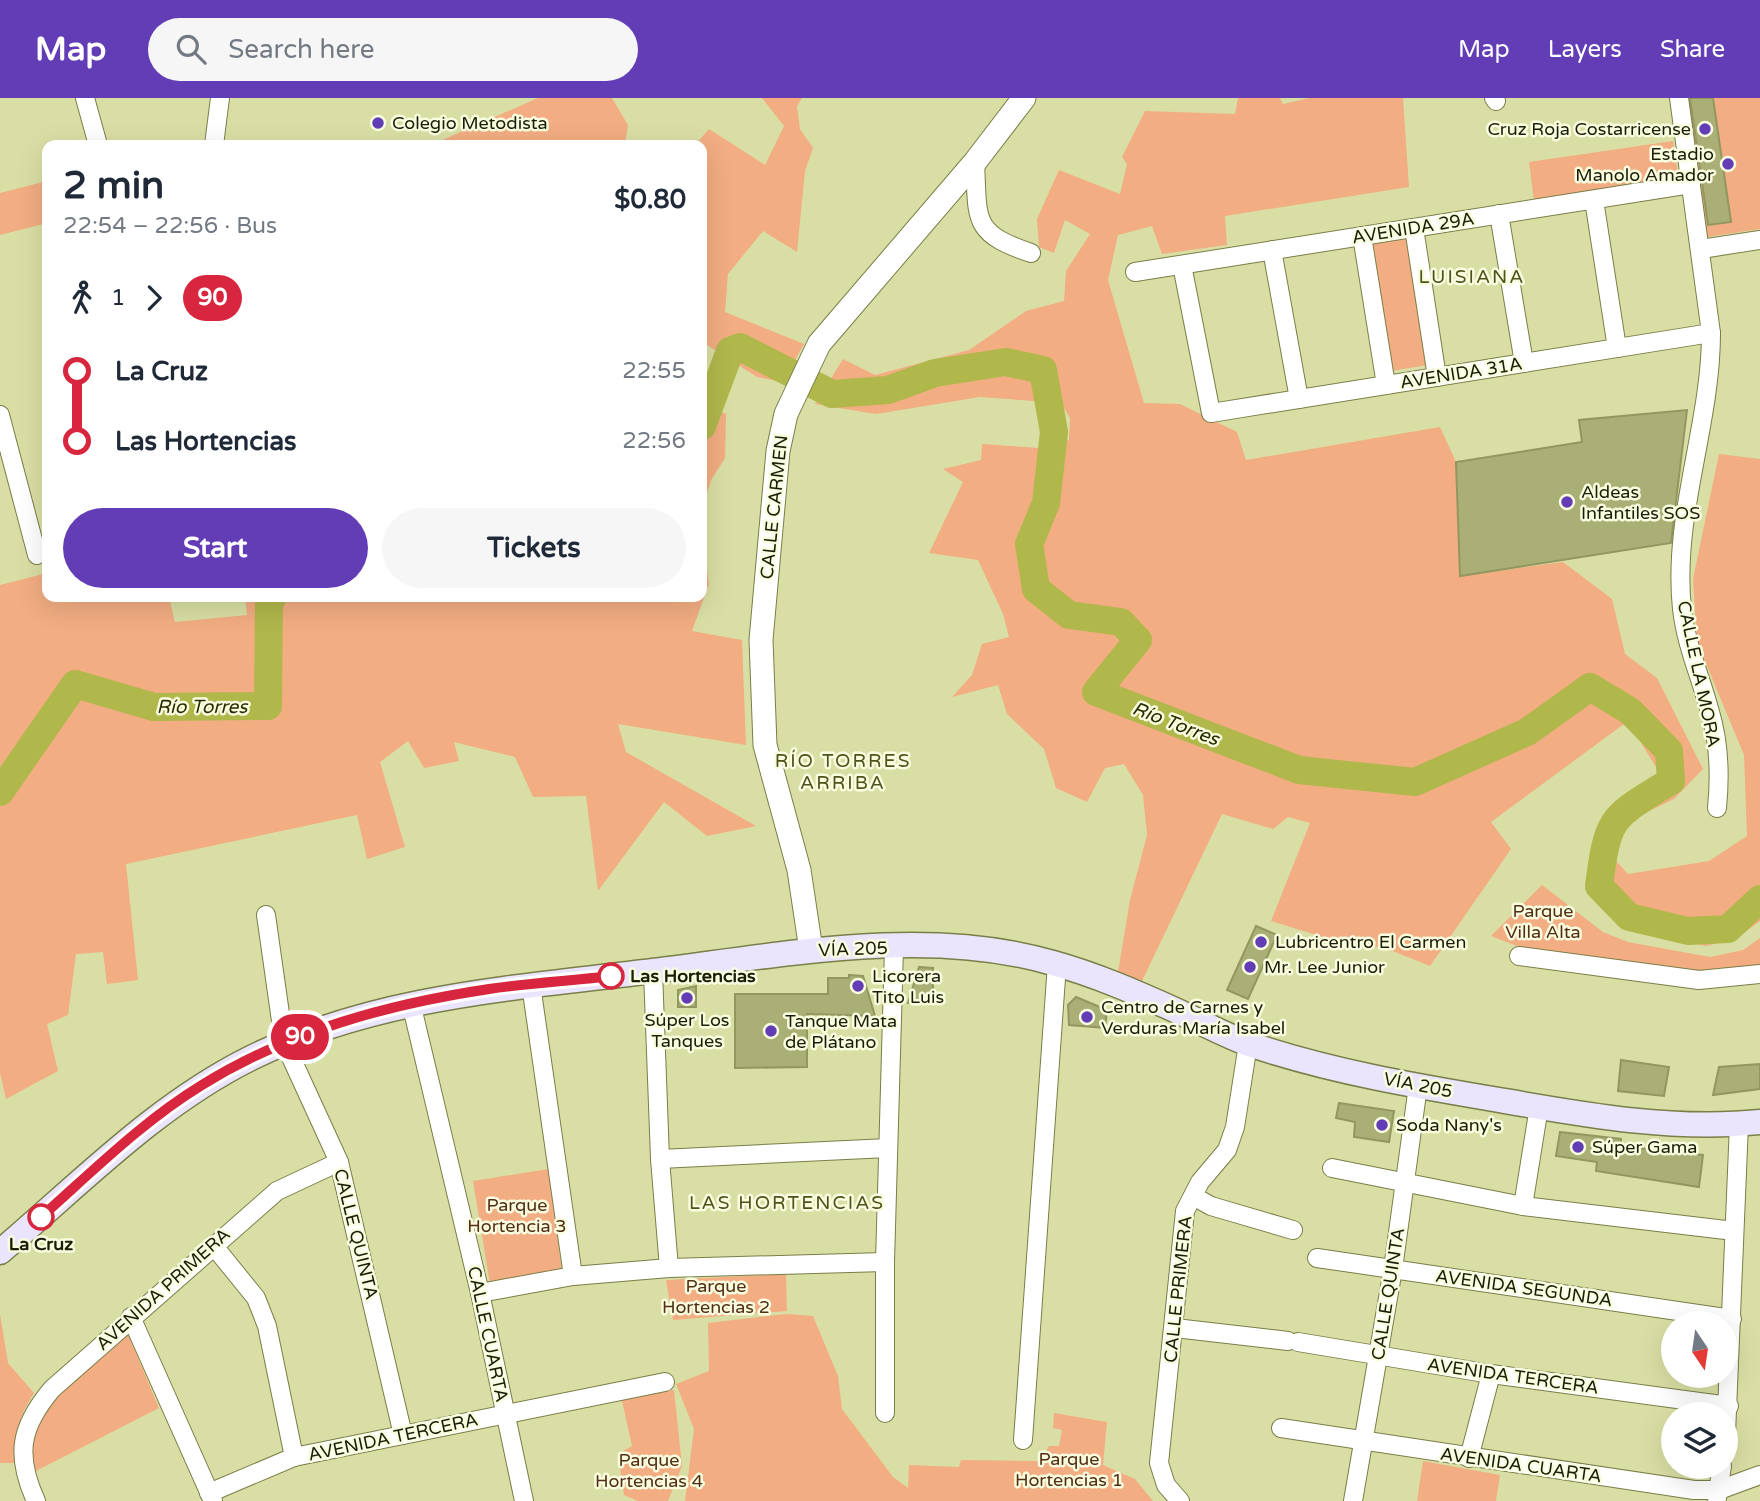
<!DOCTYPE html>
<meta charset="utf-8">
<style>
body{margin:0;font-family:"Varela Round",sans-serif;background:#f6f6f7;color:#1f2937;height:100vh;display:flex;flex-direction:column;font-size:26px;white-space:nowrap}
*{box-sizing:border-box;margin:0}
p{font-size:23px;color:#747a83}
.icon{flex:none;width:38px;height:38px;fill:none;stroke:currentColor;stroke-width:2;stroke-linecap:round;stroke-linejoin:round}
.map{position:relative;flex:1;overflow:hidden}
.side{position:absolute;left:42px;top:42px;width:665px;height:462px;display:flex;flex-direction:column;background:#fff;border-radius:14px;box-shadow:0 7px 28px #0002}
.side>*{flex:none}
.badge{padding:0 14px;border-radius:23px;font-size:24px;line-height:46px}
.needle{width:46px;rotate:167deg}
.controls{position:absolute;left:1661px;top:1213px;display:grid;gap:14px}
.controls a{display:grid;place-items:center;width:77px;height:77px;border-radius:50%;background:#fff;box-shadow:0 7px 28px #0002;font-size:35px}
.map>.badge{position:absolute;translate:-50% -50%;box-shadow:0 0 0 4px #fff}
.legs{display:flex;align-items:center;gap:10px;height:77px;padding:0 21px;font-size:23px}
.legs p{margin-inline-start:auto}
.summary{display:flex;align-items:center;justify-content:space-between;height:119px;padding:0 21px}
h1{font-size:38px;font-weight:700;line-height:52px}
.button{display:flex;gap:14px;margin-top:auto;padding:14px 21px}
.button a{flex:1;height:80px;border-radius:42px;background:#633db5;color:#fff;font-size:28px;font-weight:700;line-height:80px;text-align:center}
.button a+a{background:#f6f6f7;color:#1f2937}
ul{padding:0 21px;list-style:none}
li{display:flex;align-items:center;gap:24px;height:70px;font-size:26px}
li i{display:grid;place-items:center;width:10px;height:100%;margin:0 9px;background:currentColor}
li i::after{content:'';width:18px;height:18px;margin:-9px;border:5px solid;border-radius:50%;background:#fff}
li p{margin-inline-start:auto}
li:first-child i{background:linear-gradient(#0000 50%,currentColor 0)}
li:last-child i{background:linear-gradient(currentColor 50%,#0000 0)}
header{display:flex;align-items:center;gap:42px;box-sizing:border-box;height:98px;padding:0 35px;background:#633db5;color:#fff}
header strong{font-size:33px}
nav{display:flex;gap:38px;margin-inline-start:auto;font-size:24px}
.search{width:490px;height:63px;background:#f6f6f7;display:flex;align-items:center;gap:18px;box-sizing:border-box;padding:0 24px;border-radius:38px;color:#747a83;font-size:26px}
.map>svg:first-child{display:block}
</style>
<header>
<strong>Map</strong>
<div class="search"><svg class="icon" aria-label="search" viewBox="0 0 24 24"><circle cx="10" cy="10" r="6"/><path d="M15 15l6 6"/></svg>Search here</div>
<nav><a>Map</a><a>Layers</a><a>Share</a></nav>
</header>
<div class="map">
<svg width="1760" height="1403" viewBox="0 0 1760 1403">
<rect width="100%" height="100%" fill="#d9dfa4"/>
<g fill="#f2ad82">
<polygon points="538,0 612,0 628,27 625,47 431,47"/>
<polygon points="762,0 802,0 797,8 800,31 813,50 805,73 797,154 763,133 728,176 725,214 804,246 783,284 757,279 702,244 702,47 695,47 709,31 765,67 784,28"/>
<path d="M1238 0H1280L1283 6 1309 0H1403L1409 89 1225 118 1227 147 1162 156 1152 128 1118 137 1108 182 1144 305 1180 306 1237 334 1246 362 1440 329 1456 364 1460 478 1563 464 1612 501 1625 556 1657 580 1703 671 1674 701 1622 726 1616 763 1628 776 1709 763 1747 738 1744 657 1697 544 1693 481 1719 356 1760 361V823L1737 840 1706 848 1628 832 1595 792C1597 724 1596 719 1657 685L1659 674 1628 623 1491 724 1511 751 1430 868 1385 850 1336 843 1271 823 1310 725 1288 719 1273 731 1222 716 1142 883 1118 874 1130 802 1147 737 1143 697 1124 666 1105 670 1087 704 1056 690 1044 651 1007 616 998 587 952 599 972 577 982 546 1009 539 1003 516 978 462 929 455 963 384 943 371 981 362 982 346 1039 350 1069 342 1070 320 1061 305 980 299 876 316 815 306 843 261 875 277 969 252 1026 213 1064 203 1066 173 1090 136 1065 122 1054 155 1039 149 1037 121 1059 72 1120 96 1127 66 1122 59 1145 13 1235 16Z"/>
<polygon points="1687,0 1760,0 1760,131 1707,139"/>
<polygon points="1673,43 1679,83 1534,103 1529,64"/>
<polygon points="47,83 47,125 0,137 0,95"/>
<polygon points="1410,140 1428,267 1391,273 1372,145"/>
<polygon points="703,307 726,316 725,360 711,382 702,413"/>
<polygon points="702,433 709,486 692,533 742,542 746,647 618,626 626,654 756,728 707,738 664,704 598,793 586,698 533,699 515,659 454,644 459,663 424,670 408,643 380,664 405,749 367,761 357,717 126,766 138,882 107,886 103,854 76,856 68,917 47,926 58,973 6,1001 0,975 0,487 47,475 47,499 169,499 175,524 247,517 245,499 702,499"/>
<polygon points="1542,787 1603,834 1628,844 1710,859 1743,852 1760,840 1760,869 1705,874 1517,848 1491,838"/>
<polygon points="548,1071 562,1174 490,1186 473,1083"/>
<polygon points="786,1176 787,1213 673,1222 666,1182"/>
<path d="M0 1216 8 1265 34 1295C19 1318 13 1338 14 1365H0Z"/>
<polygon points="786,1216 813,1218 838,1278 842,1311 893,1379 908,1390 909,1367 959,1369 961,1362 1040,1363 1049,1348 1059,1348 1062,1332 1053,1330 1054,1315 1107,1324 1103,1367 1135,1381 1153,1403 685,1403 694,1331 676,1286 709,1273 708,1225"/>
<polygon points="127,1234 159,1310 32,1375 32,1339 43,1312"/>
<polygon points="674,1292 682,1368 668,1403 638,1403 624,1397 618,1356 632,1348 622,1303 633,1297"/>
<polygon points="1423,1363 1500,1377 1496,1403 1417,1403"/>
</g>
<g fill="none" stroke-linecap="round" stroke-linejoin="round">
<g stroke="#b0b74b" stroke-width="28">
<path d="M702 328 730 253 740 249 832 296 888 292 935 275 1006 264 1043 272 1054 334 1046 405 1029 446 1036 491 1069 517 1121 524 1138 542 1096 594 1299 672 1415 684 1527 634 1590 589 1630 613 1669 653 1671 683C1612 720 1608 716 1599 788L1629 819 1688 833 1728 831 1760 801"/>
<polyline points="0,694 75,586 154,609 268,608 269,501 273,499"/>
</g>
</g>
<g fill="#aaaf76" stroke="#92975f" stroke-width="2">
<polygon points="1690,0 1713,0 1731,124 1708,127"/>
<polygon points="1687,312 1671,445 1460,478 1456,364 1582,344 1579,322"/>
<polygon points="1256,828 1277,837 1248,901 1227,892"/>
<polygon points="919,869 933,870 933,905 908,905"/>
<polygon points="849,877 863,878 875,918 807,916 807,969 735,970 735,896 828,896 828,880 849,880"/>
<polygon points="696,888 696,909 678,909 678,892"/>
<polygon points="1076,899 1107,912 1105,930 1069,927 1068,907"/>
<polygon points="1621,962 1669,969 1664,998 1618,993"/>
<polygon points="1760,966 1760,991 1713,997 1719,969"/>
<polygon points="1339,1005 1394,1013 1389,1044 1354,1039 1355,1024 1336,1020"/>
<polygon points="1560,1034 1621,1041 1621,1048 1703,1057 1699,1089 1596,1073 1597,1064 1556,1058"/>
</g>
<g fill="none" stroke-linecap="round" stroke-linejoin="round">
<defs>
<g id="minor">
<polyline points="85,0 98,47"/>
<polyline points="1494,0 1496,3"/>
<path d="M1679 0 1711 235C1711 328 1672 418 1682 511 1686 547 1701 580 1710 614 1719 644 1720 680 1717 710"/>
<polyline points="214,47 220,0"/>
<path d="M975 64C978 122 971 135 1031 155"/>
<polyline points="1594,102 1617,250"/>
<polyline points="1499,116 1524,265"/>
<polyline points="1414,130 1437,279"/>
<polyline points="1362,138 1386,287"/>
<polyline points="1701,151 1760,142"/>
<polyline points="1272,152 1299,301"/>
<polyline points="1182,167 1211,315 1711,235"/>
<polyline points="1135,174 1691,86"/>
<polyline points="0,317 37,457"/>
<polyline points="266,817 284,944 339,1064 403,1337"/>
<polyline points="1519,858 1699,882 1760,876"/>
<polyline points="653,873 660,1061 669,1170"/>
<polyline points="531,887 573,1178"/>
<polyline points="411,905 480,1195 524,1403"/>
<polyline points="660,1061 888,1050"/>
<polyline points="1332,1070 1523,1108 1734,1133"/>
<polyline points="1193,1098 1211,1108 1293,1132"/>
<polyline points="1523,1108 1539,1009"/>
<polyline points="213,1147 256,1200 267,1228 294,1359"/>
<polyline points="1317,1160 1732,1221"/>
<polyline points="480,1195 573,1178 669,1170 885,1164"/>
<polyline points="131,1219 213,1403"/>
<polyline points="1175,1230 1288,1243"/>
<polyline points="1298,1244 1491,1276 1729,1308"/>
<polyline points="885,1315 885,1164 894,850"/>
<polyline points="1281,1330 1694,1392 1719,1392 1760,1377"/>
<polyline points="1726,1336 1739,1026"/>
<polyline points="1023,1342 1057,866"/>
<polyline points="1469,1360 1491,1276"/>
<polyline points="209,1395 294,1359 665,1284"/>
<polyline points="1717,1400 1722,1368"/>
<path d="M36 1403C15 1357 20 1329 52 1291L277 1093 339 1064"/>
<polyline points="1180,1403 1166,1387 1159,1365 1185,1113 1200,1084 1227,1052 1235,1029 1248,946"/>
<polyline points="1353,1403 1393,1171 1418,988"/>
</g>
<polyline id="tertiary" points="811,852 799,772 765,647 761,542 778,353 786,316 819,246 975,64 1024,0"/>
<path id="secondary" d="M0 1154C80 1086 156 1007 251 960 377 898 516 890 653 873 781 857 927 828 1053 865 1096 877 1135 894 1175 912 1201 924 1226 938 1252 947 1333 974 1416 988 1499 1002 1585 1017 1673 1033 1760 1024"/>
</defs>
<use href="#minor" stroke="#7a7e47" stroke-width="20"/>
<use href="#tertiary" stroke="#7a7e47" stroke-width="25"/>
<use href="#secondary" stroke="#7a7e47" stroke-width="27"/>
<use href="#minor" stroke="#fff" stroke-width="18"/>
<use href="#tertiary" stroke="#fff" stroke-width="23"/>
<use href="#secondary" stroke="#eae5fd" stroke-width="24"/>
</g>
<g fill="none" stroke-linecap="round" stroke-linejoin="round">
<defs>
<path id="line-1" d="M41 1119C93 1073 143 1023 202 987 289 933 389 906 489 891 529 885 570 883 611 878"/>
</defs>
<use href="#line-1" stroke="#fff" stroke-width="16"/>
<use href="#line-1" stroke="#d7263d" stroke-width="10"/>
</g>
<g fill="#633db5" stroke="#f9fddf" stroke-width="2.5">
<circle cx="378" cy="25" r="7"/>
<circle cx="1705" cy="31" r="7"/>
<circle cx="1728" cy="66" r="7"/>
<circle cx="1567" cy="404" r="7"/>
<circle cx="1261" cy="844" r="7"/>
<circle cx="1250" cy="869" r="7"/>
<circle cx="858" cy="888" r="7"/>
<circle cx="687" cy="900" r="7"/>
<circle cx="1087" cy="919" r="7"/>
<circle cx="771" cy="933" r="7"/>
<circle cx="1382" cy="1027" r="7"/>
<circle cx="1578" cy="1049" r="7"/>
</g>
<g fill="#fff" stroke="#d7263d" stroke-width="3.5">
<circle cx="611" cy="878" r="12"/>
<circle cx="41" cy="1119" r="12"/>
</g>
<g text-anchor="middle" stroke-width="5" stroke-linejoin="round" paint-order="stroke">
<g font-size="18" fill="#1b1d06" stroke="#f9fddf" text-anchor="start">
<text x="392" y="31">Colegio Metodista</text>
<text x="1691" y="37" text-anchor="end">Cruz Roja Costarricense</text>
<text x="1714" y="62" text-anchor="end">Estadio<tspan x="1714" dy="21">Manolo Amador</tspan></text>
<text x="1581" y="400">Aldeas<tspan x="1581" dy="21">Infantiles SOS</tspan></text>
<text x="1275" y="850">Lubricentro El Carmen</text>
<text x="1264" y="875">Mr. Lee Junior</text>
<text x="872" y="884">Licorera<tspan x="872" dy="21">Tito Luis</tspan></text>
<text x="1101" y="915">Centro de Carnes y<tspan x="1101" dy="21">Verduras María Isabel</tspan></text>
<text x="687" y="928" text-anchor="middle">Súper Los<tspan x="687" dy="21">Tanques</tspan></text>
<text x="785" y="929">Tanque Mata<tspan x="785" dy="21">de Plátano</tspan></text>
<text x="1396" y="1033">Soda Nany's</text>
<text x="1592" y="1055">Súper Gama</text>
</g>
<g font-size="18" fill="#1b1d06" stroke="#f9fddf">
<text transform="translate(1413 130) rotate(-9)" y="6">AVENIDA 29A</text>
<text transform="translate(1461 275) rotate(-9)" y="6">AVENIDA 31A</text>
<text transform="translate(774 409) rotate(-84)" y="6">CALLE CARMEN</text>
<text transform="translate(1699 576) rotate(78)" y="6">CALLE LA MORA</text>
<text transform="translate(853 851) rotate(-2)" y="6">VÍA 205</text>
<text transform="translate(1418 987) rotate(11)" y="6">VÍA 205</text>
<text transform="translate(356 1136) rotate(76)" y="6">CALLE QUINTA</text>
<text transform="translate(1524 1190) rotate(8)" y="6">AVENIDA SEGUNDA</text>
<text transform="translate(163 1191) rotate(-42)" y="6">AVENIDA PRIMERA</text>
<text transform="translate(1178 1191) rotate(-84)" y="6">CALLE PRIMERA</text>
<text transform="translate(1388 1196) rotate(-81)" y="6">CALLE QUINTA</text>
<text transform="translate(488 1236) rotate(78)" y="6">CALLE CUARTA</text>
<text transform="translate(1513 1278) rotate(8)" y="6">AVENIDA TERCERA</text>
<text transform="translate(393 1339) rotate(-12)" y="6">AVENIDA TERCERA</text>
<text transform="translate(1521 1367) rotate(8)" y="6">AVENIDA CUARTA</text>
</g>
<g font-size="18" fill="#522e15" stroke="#f9fddf">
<text x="1543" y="819">Parque<tspan x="1543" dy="21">Villa Alta</tspan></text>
<text x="517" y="1113">Parque<tspan x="517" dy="21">Hortencia 3</tspan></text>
<text x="716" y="1194">Parque<tspan x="716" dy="21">Hortencias 2</tspan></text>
<text x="1069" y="1367">Parque<tspan x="1069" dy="21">Hortencias 1</tspan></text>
<text x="649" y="1368">Parque<tspan x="649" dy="21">Hortencias 4</tspan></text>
</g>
<g font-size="18" font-weight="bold" fill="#1b1d06" stroke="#f9fddf" text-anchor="start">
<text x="630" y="884">Las Hortencias</text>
<text x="41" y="1152" text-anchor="middle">La Cruz</text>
</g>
<g font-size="19" letter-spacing="2" fill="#4f531b" stroke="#f9fddf">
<text x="1472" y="185">LUISIANA</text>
<text x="843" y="669">RÍO TORRES<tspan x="843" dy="22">ARRIBA</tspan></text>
<text x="787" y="1111">LAS HORTENCIAS</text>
</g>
<g font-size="19" font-style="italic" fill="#2a2c00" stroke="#f9fddf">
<text x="202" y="615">Río Torres</text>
<text transform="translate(1176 625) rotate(21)" y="7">Río Torres</text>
</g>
</g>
</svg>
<div class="controls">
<a><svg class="needle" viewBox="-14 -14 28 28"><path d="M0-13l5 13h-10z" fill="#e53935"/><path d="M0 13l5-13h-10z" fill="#747a83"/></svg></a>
<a><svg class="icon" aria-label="layers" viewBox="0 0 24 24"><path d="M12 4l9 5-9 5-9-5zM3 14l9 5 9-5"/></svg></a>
</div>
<b class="badge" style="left:300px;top:939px;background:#d7263d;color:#fff">90</b>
<section class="side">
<div class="summary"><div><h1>2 min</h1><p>22:54 – 22:56 · Bus</p></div><b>$0.80</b></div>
<div class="legs"><svg class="icon" aria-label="walk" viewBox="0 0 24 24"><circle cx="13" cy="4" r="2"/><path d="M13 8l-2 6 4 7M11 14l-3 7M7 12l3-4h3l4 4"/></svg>1<svg class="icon" aria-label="forward" viewBox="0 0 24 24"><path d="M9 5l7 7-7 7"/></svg><b class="badge" style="background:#d7263d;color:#fff">90</b></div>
<ul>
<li><i style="color:#d7263d"></i><b>La Cruz</b><p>22:55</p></li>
<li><i style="color:#d7263d"></i><b>Las Hortencias</b><p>22:56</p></li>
</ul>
<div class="button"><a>Start</a><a>Tickets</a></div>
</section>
</div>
